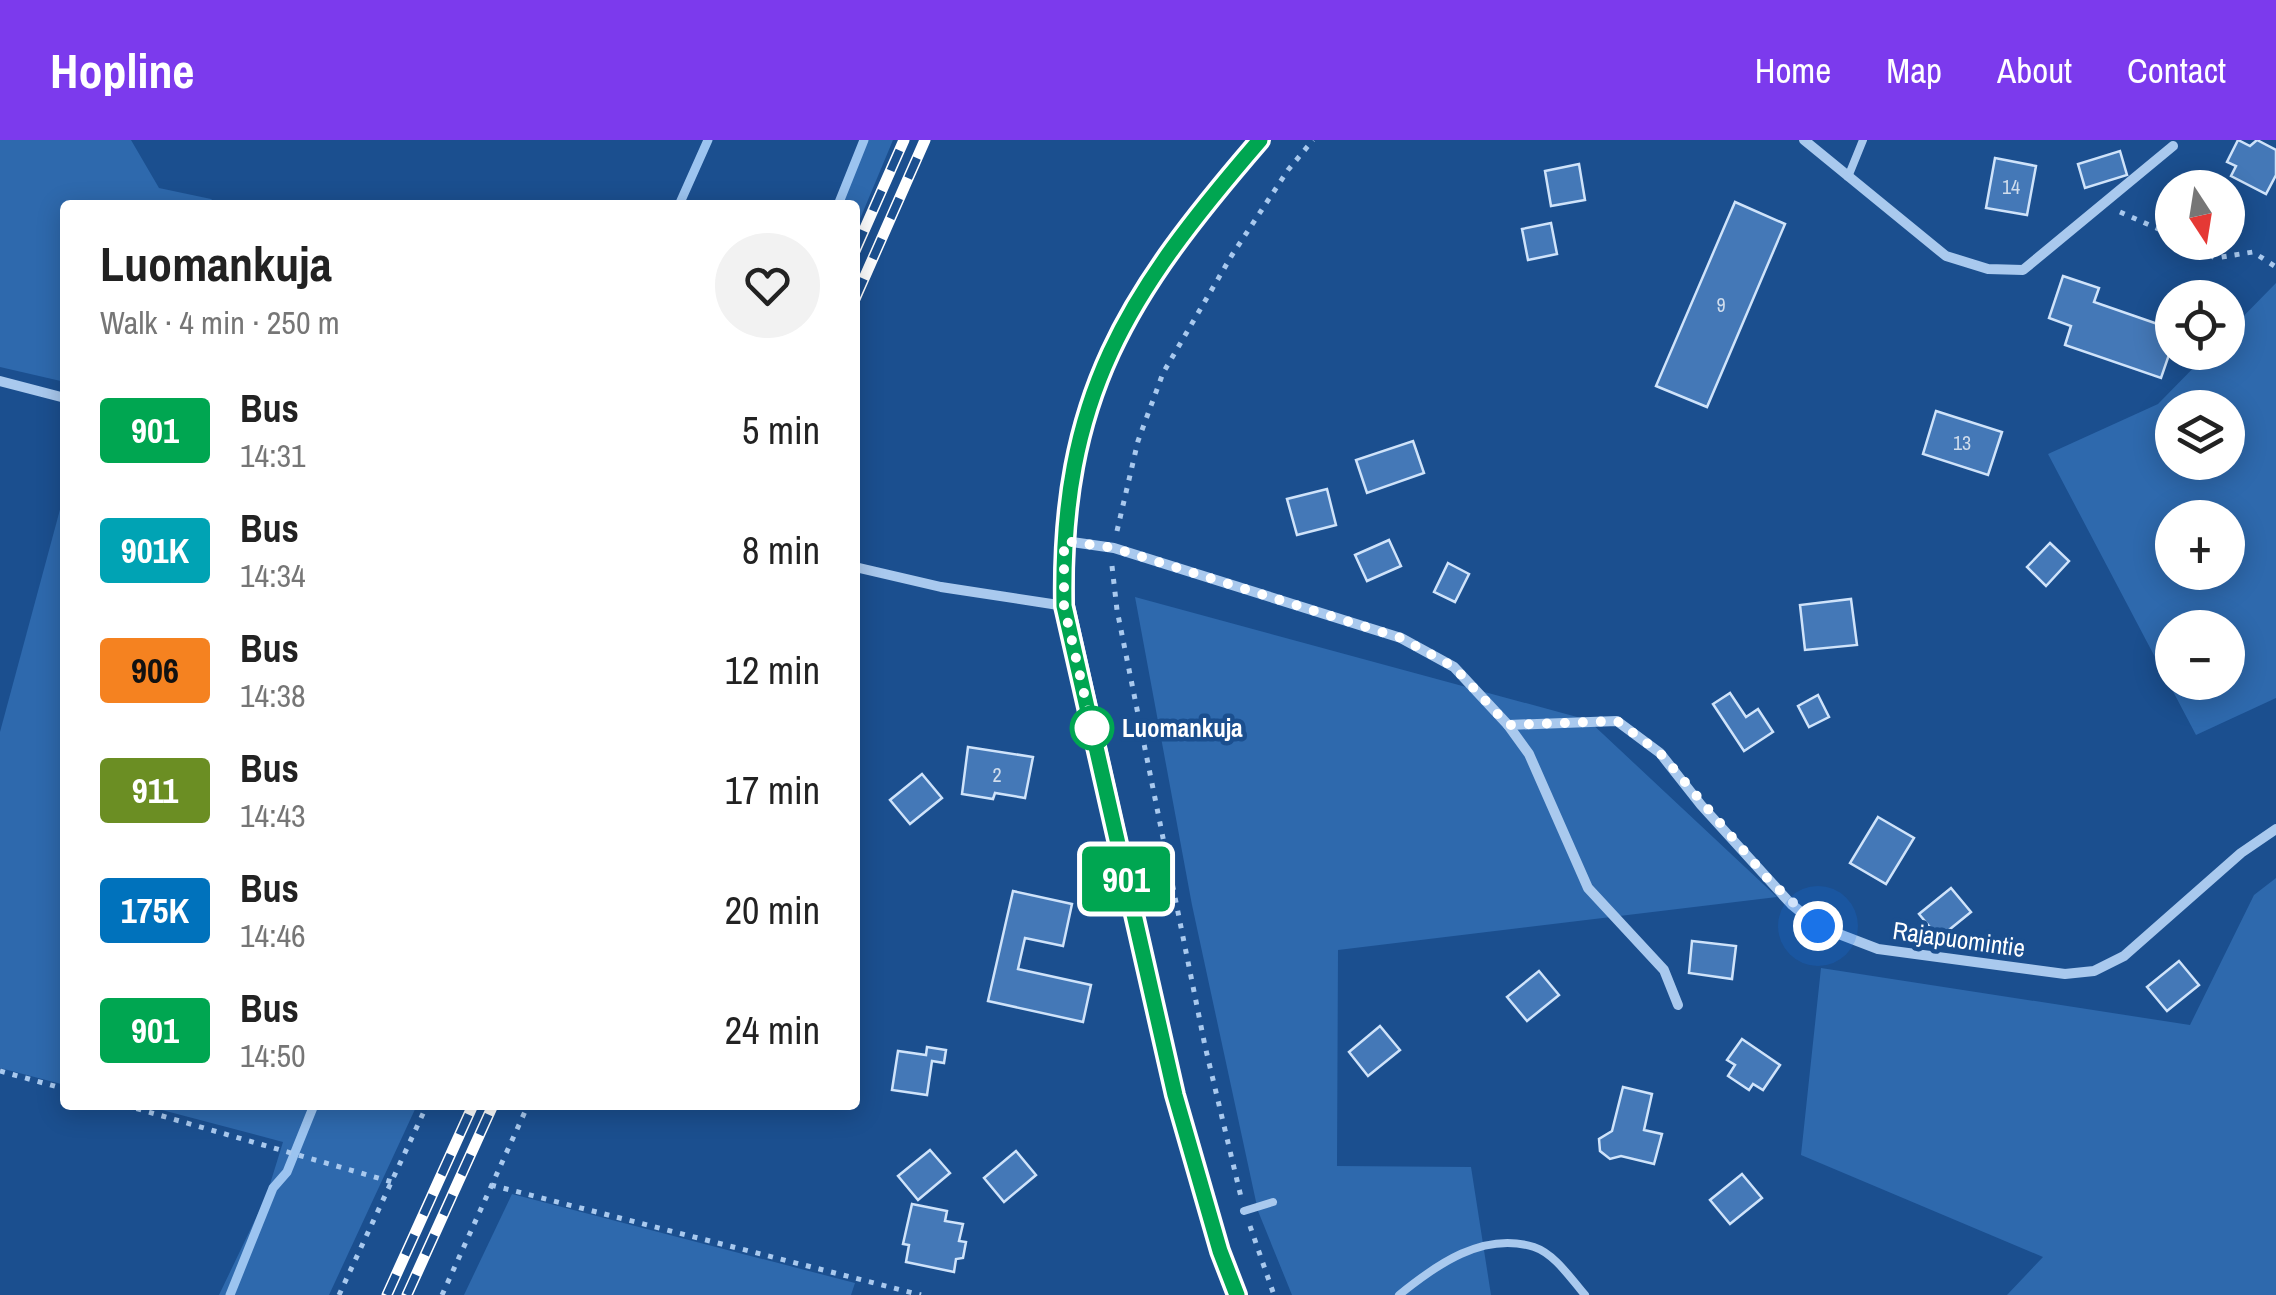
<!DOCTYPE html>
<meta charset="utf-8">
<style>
body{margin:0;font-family:"Archivo Narrow",sans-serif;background:#f2f2f2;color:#222;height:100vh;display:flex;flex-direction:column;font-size:38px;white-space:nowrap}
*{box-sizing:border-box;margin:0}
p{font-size:32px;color:#767676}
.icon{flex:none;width:55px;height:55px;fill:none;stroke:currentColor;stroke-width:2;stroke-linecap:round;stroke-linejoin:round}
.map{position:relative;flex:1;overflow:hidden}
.drawer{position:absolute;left:60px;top:60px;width:800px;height:910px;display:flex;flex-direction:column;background:#fff;border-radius:10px;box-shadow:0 5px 25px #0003}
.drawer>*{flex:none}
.badge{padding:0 20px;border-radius:8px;font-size:35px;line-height:65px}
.needle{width:65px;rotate:168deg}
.controls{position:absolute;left:2155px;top:30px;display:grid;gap:20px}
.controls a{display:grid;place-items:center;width:90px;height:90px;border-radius:50%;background:#fff;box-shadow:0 5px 25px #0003;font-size:50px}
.you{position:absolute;width:50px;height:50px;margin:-25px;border:8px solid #fff;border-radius:50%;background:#1a73e8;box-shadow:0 0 0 15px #1a73e833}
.map>.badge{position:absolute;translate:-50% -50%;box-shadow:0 0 0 5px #fff}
.round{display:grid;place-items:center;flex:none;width:105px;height:105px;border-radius:52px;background:#f2f2f2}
.overview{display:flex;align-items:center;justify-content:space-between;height:170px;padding:0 40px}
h1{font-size:48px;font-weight:800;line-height:75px}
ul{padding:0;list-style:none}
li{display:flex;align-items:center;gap:30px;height:120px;padding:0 40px}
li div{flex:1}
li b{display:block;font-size:38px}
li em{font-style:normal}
li .badge{min-width:110px;font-weight:700;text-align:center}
header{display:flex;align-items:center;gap:60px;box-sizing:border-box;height:140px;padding:0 50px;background:#7c3aed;color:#fff}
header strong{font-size:48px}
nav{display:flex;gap:55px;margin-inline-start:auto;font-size:35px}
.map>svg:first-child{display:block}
</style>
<header>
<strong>Hopline</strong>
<nav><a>Home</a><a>Map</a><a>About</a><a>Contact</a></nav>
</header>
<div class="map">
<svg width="2276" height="1155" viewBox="0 0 2276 1155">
<rect width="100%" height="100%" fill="#1b4f8f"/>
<g fill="#2e69ad" fill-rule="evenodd">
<polygon points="0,0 131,0 159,48 211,59 218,65 65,65 65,242 0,227"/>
<polygon points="864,0 893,0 855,91 855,65 838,65"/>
<path d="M2276 143V558L2196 595 2048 314 2158 264 2208 213 2228 212V192ZM2172 268H2228V322H2172ZM2172 378H2228V432H2172ZM2172 488H2228V542H2172Z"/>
<polygon points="65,351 65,945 0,928 0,592"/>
<polygon points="1135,457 1588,580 1777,757 1338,810 1337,1026 1471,1027 1491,1155 1292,1155 1258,1071 1192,765"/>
<polygon points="2276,738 2276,1155 2007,1155 2043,1117 1801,1015 1821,828 2190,885 2254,755"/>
<polygon points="143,965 417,965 329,1155 219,1155 266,1057 283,1002"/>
<polygon points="512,1054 855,1143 851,1155 464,1155"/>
</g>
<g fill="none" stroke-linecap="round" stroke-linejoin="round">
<g stroke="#9cc4f0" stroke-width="9">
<polyline points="679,65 708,0"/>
<polyline points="838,65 864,0"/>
<polyline points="230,1155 273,1048 287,1032 314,965"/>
</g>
</g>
<g fill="#4478b7" stroke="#cfe3fa" stroke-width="2.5">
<polygon points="2238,0 2250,6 2257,0 2276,10 2276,35 2266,54 2231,36 2236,26 2227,22"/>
<polygon points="2120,11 2127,35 2085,48 2078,24"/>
<polygon points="1995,18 2036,26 2027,75 1986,68"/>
<polygon points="1579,24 1585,60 1551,66 1545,31"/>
<polygon points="1735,62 1785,84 1707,267 1656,246"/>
<polygon points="1551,83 1557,114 1528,120 1522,89"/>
<polygon points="2063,136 2099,148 2094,162 2172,189 2172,206 2161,238 2065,205 2071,186 2049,178"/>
<polygon points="1936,271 2002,292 1988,335 1923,314"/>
<polygon points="1413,301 1424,333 1367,353 1356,320"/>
<polygon points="1327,349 1336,385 1297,395 1287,359"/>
<polygon points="1389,400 1401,426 1367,441 1355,415"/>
<polygon points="2050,403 2069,421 2046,446 2027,427"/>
<polygon points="1448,423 1469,434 1455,462 1434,452"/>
<polygon points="1851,459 1857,505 1805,510 1800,465"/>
<polygon points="1730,553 1746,577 1758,569 1773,592 1744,611 1713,564"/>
<polygon points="1818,555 1829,577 1809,587 1798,566"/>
<polygon points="968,607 1033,617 1025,658 995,653 993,659 962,654"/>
<polygon points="922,634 942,658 910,684 890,660"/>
<polygon points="1878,677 1914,698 1886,744 1850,723"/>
<polygon points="1951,748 1971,772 1939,798 1919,774"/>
<polygon points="1013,751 1072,764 1063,806 1025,798 1018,829 1091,845 1083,882 988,861"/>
<polygon points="1692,801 1736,806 1732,839 1689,833"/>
<polygon points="2179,821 2199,845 2167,871 2147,847"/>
<polygon points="1539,831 1559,855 1527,881 1507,857"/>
<polygon points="1380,886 1400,910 1368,936 1349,912"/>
<polygon points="1742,899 1780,925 1763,950 1753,944 1749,950 1728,936 1735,925 1727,920"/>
<polygon points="927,907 946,910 944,923 932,921 927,955 892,950 898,911 926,915"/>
<polygon points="1623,947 1652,954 1644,990 1662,994 1654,1024 1621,1016 1610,1019 1600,1011 1599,999 1612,991"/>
<polygon points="930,1010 950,1033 918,1060 898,1036"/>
<polygon points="1016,1011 1036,1035 1004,1062 984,1038"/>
<polygon points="1742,1034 1762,1058 1730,1084 1710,1060"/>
<polygon points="912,1064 947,1071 945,1081 963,1084 959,1101 966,1102 963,1118 956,1119 954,1132 906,1122 909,1105 903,1104"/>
</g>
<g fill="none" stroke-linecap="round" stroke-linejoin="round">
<g stroke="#a9c9ee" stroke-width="5" stroke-dasharray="5 8" stroke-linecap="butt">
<polyline points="2120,72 2172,95"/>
<polyline points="2187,102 2215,118 2253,112 2276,127"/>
<polyline points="1117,391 1138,301 1163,233 1232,115 1288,30 1313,0"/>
<polyline points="1112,426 1117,470 1205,906 1241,1057"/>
<polyline points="0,931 65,949"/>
<polyline points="124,965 392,1042"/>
<polyline points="491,1045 921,1155"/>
<polyline points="1250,1086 1274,1155"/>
<polyline points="339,1155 427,965"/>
<polyline points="442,1155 528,965"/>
</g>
<g stroke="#a9c9ee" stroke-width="8">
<polyline points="1848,37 1863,0"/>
<polyline points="1244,1071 1273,1062"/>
<path d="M1399 1155C1436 1125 1483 1091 1534 1107 1555 1114 1571 1139 1585 1155"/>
</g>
<g stroke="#a9c9ee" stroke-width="10">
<polyline points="1804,0 1946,116 1988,129 2023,130 2173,6"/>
<polyline points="0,241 65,258"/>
<polyline points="1065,401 1114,408 1401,498 1454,527 1508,585 1617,581 1660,613 1701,665 1791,764 1818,786 1878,809 2065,834 2094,831 2124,816 2241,713 2276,689"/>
<polyline points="855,427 941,447 1065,466"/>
<polyline points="1508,585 1529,614 1588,748 1664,830 1678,865"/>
</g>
<path stroke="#d6e6fa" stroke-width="20" d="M1237 1155 1220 1111 1175 955 1065 466C1059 256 1127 154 1260 0"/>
<defs>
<g id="rail">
<polyline points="855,111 904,0"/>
<polyline points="855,159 925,0"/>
<polyline points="387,1155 473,965"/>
<polyline points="407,1155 493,965"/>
</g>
</defs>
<use href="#rail" stroke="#fff" stroke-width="11"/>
<use href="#rail" stroke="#1b4f8f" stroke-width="8" stroke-dasharray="22" stroke-linecap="butt"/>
</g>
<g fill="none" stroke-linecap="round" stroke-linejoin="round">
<defs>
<path id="line" d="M1237 1155 1220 1111 1175 955 1064 466C1060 256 1127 154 1260 0"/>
</defs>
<use href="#line" stroke="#fff" stroke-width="22"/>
<use href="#line" stroke="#00a651" stroke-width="15"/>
<polyline stroke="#fff" stroke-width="10" stroke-dasharray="0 18" points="1092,588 1064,466 1064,401 1114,408 1401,498 1454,527 1508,585 1617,581 1660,613 1768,739 1818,786"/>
</g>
<circle fill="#fff" stroke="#00a651" stroke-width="5" cx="1092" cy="588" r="20"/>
<g text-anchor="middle" stroke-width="9" stroke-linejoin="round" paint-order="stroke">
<g font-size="20" fill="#d0dded">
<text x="2011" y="54">14</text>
<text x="1721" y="172">9</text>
<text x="1962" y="310">13</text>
<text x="997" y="642">2</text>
</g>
<g font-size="25" font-weight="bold" fill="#fff" stroke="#1b4f8f" text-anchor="start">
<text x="1122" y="597">Luomankuja</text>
</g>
<g font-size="25" fill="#fff" stroke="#1b4f8f">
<text transform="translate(1959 799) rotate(8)" y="9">Rajapuomintie</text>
</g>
</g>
</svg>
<div class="controls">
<a><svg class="needle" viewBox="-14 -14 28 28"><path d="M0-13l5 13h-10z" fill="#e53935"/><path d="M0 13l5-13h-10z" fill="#767676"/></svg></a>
<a><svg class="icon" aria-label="locate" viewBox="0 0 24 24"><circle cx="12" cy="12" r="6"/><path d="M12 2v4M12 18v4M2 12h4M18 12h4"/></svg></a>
<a><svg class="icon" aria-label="layers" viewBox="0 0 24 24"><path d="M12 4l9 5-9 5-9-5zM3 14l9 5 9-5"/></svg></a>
<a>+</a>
<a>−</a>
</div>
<div class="you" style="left:1818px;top:786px"></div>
<b class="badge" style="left:1126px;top:739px;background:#00a651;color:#fff">901</b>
<section class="drawer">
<div class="overview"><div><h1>Luomankuja</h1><p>Walk · 4 min · 250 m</p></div><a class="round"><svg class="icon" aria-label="heart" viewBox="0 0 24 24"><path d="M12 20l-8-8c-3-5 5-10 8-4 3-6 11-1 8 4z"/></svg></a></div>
<ul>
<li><span class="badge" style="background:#00a651;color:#fff">901</span><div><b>Bus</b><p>14:31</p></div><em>5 min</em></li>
<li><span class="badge" style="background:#00a3b4;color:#fff">901K</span><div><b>Bus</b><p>14:34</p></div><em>8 min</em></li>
<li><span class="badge" style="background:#f58220;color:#111">906</span><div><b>Bus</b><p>14:38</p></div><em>12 min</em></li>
<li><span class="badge" style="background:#6b8e23;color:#fff">911</span><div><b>Bus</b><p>14:43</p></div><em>17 min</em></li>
<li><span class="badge" style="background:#0072bc;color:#fff">175K</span><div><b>Bus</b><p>14:46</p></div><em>20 min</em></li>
<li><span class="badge" style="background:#00a651;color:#fff">901</span><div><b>Bus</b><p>14:50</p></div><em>24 min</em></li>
</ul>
</section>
</div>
